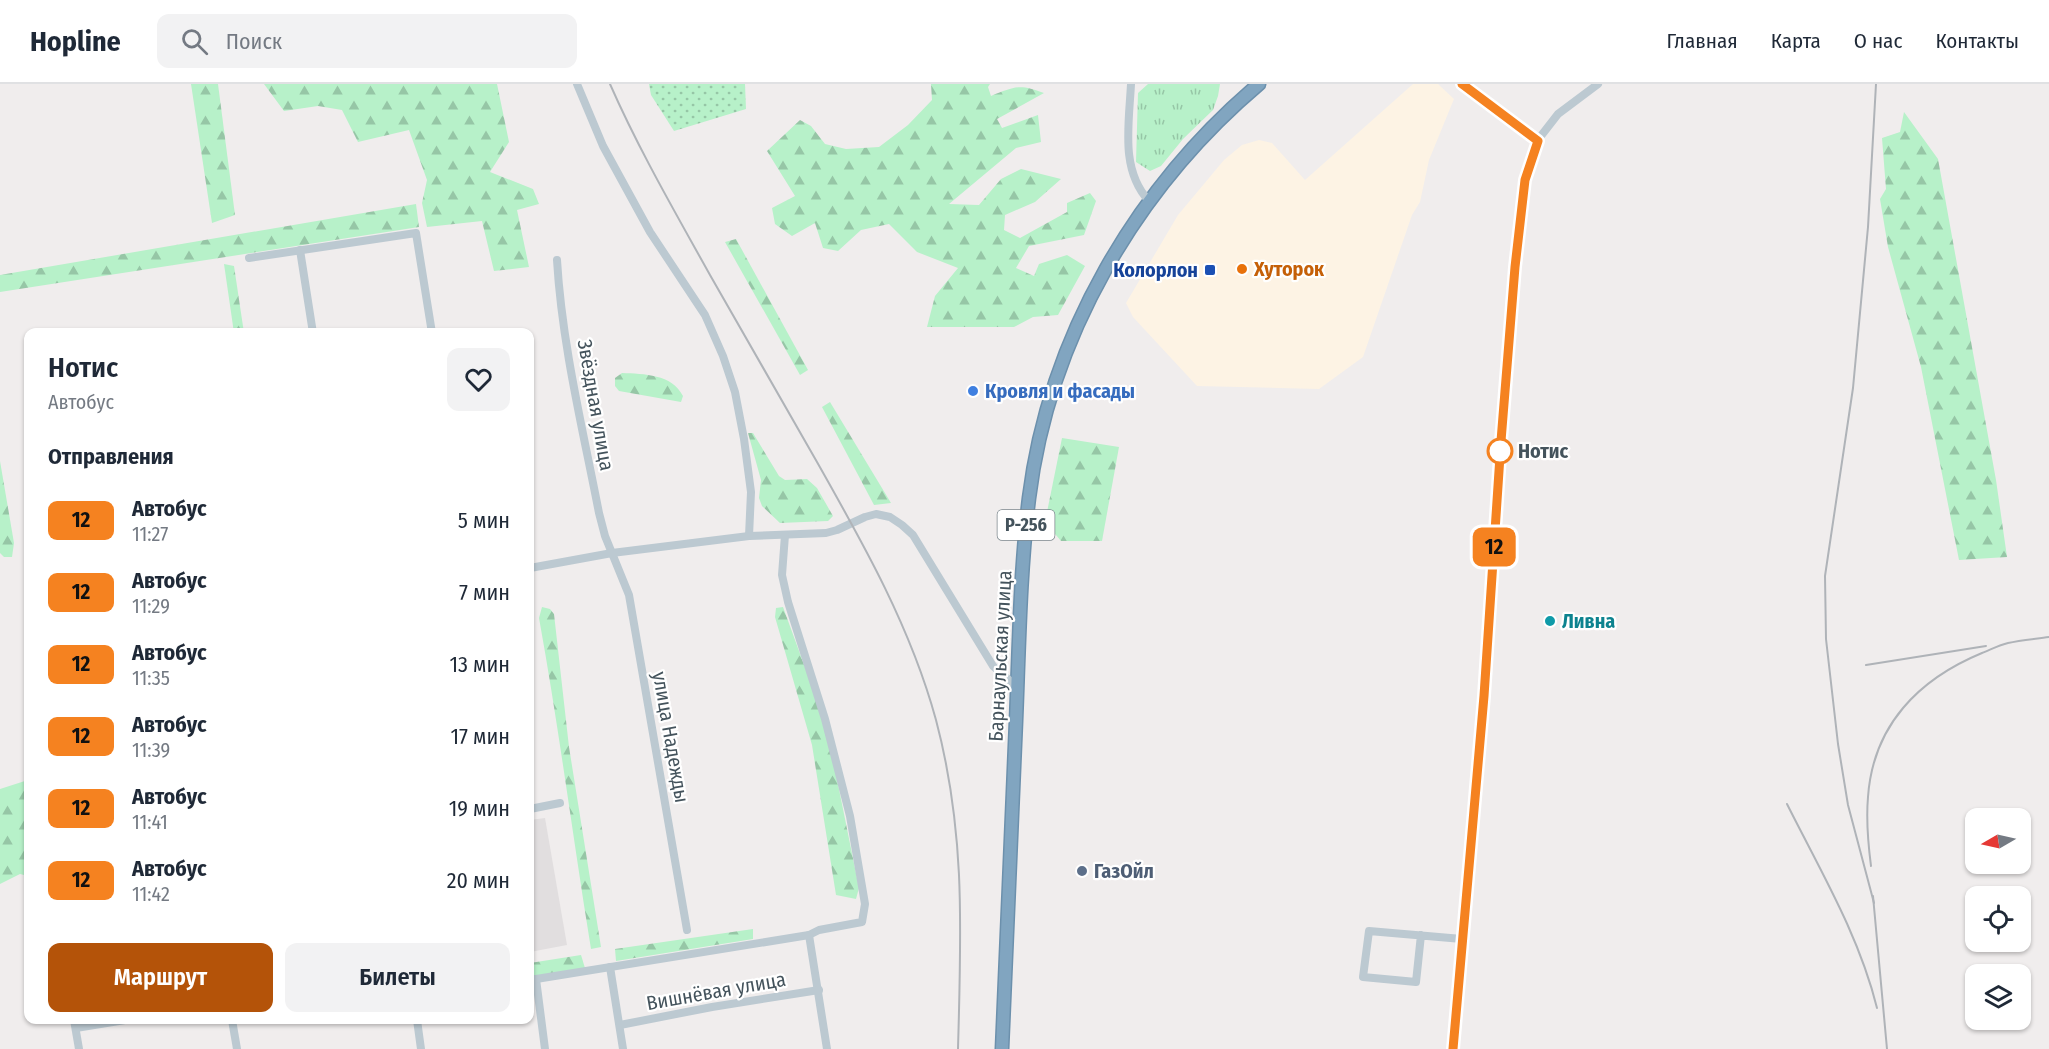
<!DOCTYPE html>
<html lang="ru">
<meta charset="utf-8">
<style>
body{margin:0;font-family:"Fira Sans Condensed",sans-serif;background:#f2f2f3;color:#1f2937;height:100vh;display:flex;flex-direction:column;font-size:22px;white-space:nowrap}
*{box-sizing:border-box;margin:0}
p{font-size:20px;color:#747a83}
.icon{flex:none;width:33px;height:33px;fill:none;stroke:currentColor;stroke-width:2;stroke-linecap:round;stroke-linejoin:round}
.map{position:relative;flex:1;overflow:hidden}
.drawer{position:absolute;left:24px;top:244px;width:510px;height:696px;display:flex;flex-direction:column;background:#fff;border-radius:12px;box-shadow:0 2px 4px #0004}
.drawer>*{flex:none}
.badge{padding:0 12px;border-radius:9px;font-size:21px;line-height:39px}
.needle{width:39px;rotate:261deg}
.controls{position:absolute;left:1965px;top:724px;display:grid;gap:12px}
.controls a{display:grid;place-items:center;width:66px;height:66px;border-radius:12px;background:#fff;box-shadow:0 2px 4px #0004;font-size:30px}
.map>.badge{position:absolute;translate:-50% -50%;box-shadow:0 0 0 3px #fff}
h2{padding:0 24px;font-size:22px;line-height:54px}
.round{display:grid;place-items:center;flex:none;width:63px;height:63px;border-radius:12px;background:#f2f2f3}
.headline{display:flex;align-items:center;justify-content:space-between;height:102px;padding:0 24px}
h1{font-size:28px;font-weight:600;line-height:45px}
.button{display:flex;gap:12px;margin-top:auto;padding:12px 24px}
.button a{flex:1;height:69px;border-radius:12px;background:#b45309;color:#fff;font-size:24px;font-weight:600;line-height:69px;text-align:center}
.button a+a{background:#f2f2f3;color:#1f2937}
ul{padding:0;list-style:none}
li{display:flex;align-items:center;gap:18px;height:72px;padding:0 24px}
li div{flex:1}
li b{display:block;font-size:22px}
li em{font-style:normal}
li .badge{min-width:66px;font-weight:700;text-align:center}
header{display:flex;align-items:center;gap:36px;box-sizing:border-box;height:84px;padding:0 30px;background:#fff;border-bottom:2px solid #e0e1e3}
header strong{font-size:28px}
nav{display:flex;gap:33px;margin-inline-start:auto;font-size:21px}
.search{width:420px;height:54px;background:#f2f2f3;display:flex;align-items:center;gap:15px;box-sizing:border-box;padding:0 21px;border-radius:12px;color:#747a83;font-size:22px}
.map>svg:first-child{display:block}
</style>
<header>
<strong>Hopline</strong>
<div class="search"><svg class="icon" aria-label="search" viewBox="0 0 24 24"><circle cx="10" cy="10" r="6"/><path d="M15 15l6 6"/></svg>Поиск</div>
<nav><a>Главная</a><a>Карта</a><a>О нас</a><a>Контакты</a></nav>
</header>
<div class="map">
<svg width="2049" height="965" viewBox="0 0 2049 965">
<defs>
<pattern id="grass-tufts" width="24" height="20" patternUnits="userSpaceOnUse" patternTransform="scale(1.5)"><rect width="24" height="20" fill="#b7f1c9"/><path d="M3 7l-1-3M5 7V3M7 7l1-3M15 17l-1-3M17 17v-4M19 17l1-3" fill="none" stroke="#96c6a6"/></pattern>
<pattern id="forest-firs" width="22" height="20" patternUnits="userSpaceOnUse" patternTransform="scale(1.5)"><rect width="22" height="20" fill="#b7f1c9"/><path d="M5 1l3.5 6h-7zM16 11l3.5 6h-7z" fill="#96c6a6"/></pattern>
<pattern id="garden-dots" width="8" height="8" patternUnits="userSpaceOnUse" patternTransform="scale(1.5)"><rect width="8" height="8" fill="#b7f1c9"/><path d="M2 2h.1M6 6h.1" fill="none" stroke="#96c6a6" stroke-width="1.8" stroke-linecap="round"/></pattern>
</defs>
<rect width="100%" height="100%" fill="#f0eded"/>
<polygon fill="#fdf3e4" points="1413,0 1438,0 1454,15 1429,76 1420,118 1412,131 1363,273 1319,305 1197,302 1133,233 1126,219 1178,131 1224,76 1242,61 1259,56 1272,59 1305,96"/>
<polygon fill="#e1dedf" points="545,734 567,861 530,868 530,736"/>
<polygon fill="url(#grass-tufts)" points="1148,0 1220,0 1218,12 1213,26 1183,55 1161,82 1150,87 1136,78 1138,9"/>
<g fill="url(#forest-firs)">
<polygon points="191,0 218,0 235,131 212,139"/>
<polygon points="264,0 497,0 509,58 490,88 533,105 539,120 517,126 529,183 494,187 482,137 427,143 422,119 427,96 409,46 358,58 342,26 318,22 284,27"/>
<path d="M931 0H990L988 3 991 12C1016 2 1020 0 1044 9L997 35 1002 44 1038 31 1041 58 1016 64 949 120 979 121 1001 95 1021 85 1061 95 1035 118 1005 131 1004 146 1020 154 1067 128V119L1090 109 1096 117 1084 151 1029 162 1016 184 1034 192 1039 180 1067 171 1085 182 1058 231 1033 233 1014 243H927L935 212 958 184 917 168 889 140 861 146 838 167 823 164 815 139 792 152 775 140 772 124 795 112 767 67 800 36 811 42 825 60 846 65 879 63 908 41 932 16Z"/>
<polygon points="1904,28 1938,75 1996,396 2007,473 1959,476 1921,283 1888,163 1880,115 1886,105 1882,54 1900,48"/>
<polygon points="416,120 419,143 0,208 0,191"/>
<polygon points="736,155 808,286 800,291 725,158"/>
<polygon points="224,180 234,182 244,249 234,249"/>
<path d="M622 289C644 290 672 290 683 312L681 318 619 307 615 302V294Z"/>
<polygon points="830,318 891,419 874,421 822,323"/>
<polygon points="748,349 753,349 779,392 785,396 807,395 817,404 833,432 828,437 780,439 762,422 759,414 761,396"/>
<polygon points="1062,354 1119,363 1102,457 1061,457 1045,438"/>
<polygon points="0,377 14,459 12,473 4,473 0,469"/>
<path d="M542 523 550 525 554 530 569 663 601 863 591 865C573 755 559 644 539 534Z"/>
<polygon points="783,523 826,641 859,804 856,815 836,811 812,661 775,533 776,524"/>
<polygon points="28,696 28,792 20,790 0,800 0,705"/>
<polygon points="753,845 753,855 616,877 615,865"/>
<polygon points="581,871 585,884 530,893 530,879"/>
</g>
<polygon fill="url(#garden-dots)" points="649,0 745,0 746,25 674,47 651,11"/>
<g fill="none" stroke-linecap="round" stroke-linejoin="round">
<defs>
<path id="highway" d="M1002 965C1007 856 1011 746 1016 637 1019 563 1020 488 1029 414 1049 253 1136 104 1259 0"/>
</defs>
<use href="#highway" stroke="#6c90ac" stroke-width="15"/>
<g stroke="#bcc9d1" stroke-width="8">
<polyline points="577,0 603,62 650,148 705,231 723,272 735,308 744,355 751,408 749,452"/>
<path d="M1131 0C1129 40 1120 86 1149 117"/>
<polyline points="300,166 313,249"/>
<polyline points="249,174 416,149 432,249"/>
<path d="M557 176C562 261 583 346 599 429L605 452 629 511 687 846"/>
<polyline points="530,484 612,469 749,452 826,449 837,446 865,433 876,430 890,433 902,441 913,451 993,582 1017,603"/>
<polyline points="530,725 560,719"/>
<polyline points="809,851 827,965"/>
<polyline points="1421,851 1416,898 1363,893 1369,847 1462,855"/>
<polyline points="610,883 623,965"/>
<polyline points="536,895 545,965"/>
<polyline points="530,896 809,851 819,846 862,838 865,820 850,732 825,635 788,518 782,491 785,451"/>
<polyline points="74,936 79,965"/>
<polyline points="232,936 237,965"/>
<polyline points="417,936 421,965"/>
<polyline points="620,941 712,923 819,906"/>
<polyline points="76,944 125,936"/>
<polyline points="1453,965 1484,612 1501,357 1525,96 1537,57 1558,30 1598,0"/>
</g>
<use href="#highway" stroke="#81a5c0" stroke-width="12"/>
<g stroke="#afb3b8" stroke-width="2">
<path d="M610 0C639 66 675 128 710 191 746 254 782 316 817 378 864 461 911 544 936 636 966 749 961 850 958 965"/>
<polyline points="1866,581 1986,562"/>
<path d="M1787 720C1820 786 1859 851 1877 924"/>
<path d="M1871 782C1868 759 1866 736 1868 713 1873 641 1919 595 1982 569 1990 566 1999 561 2008 559 2021 556 2035 555 2049 553"/>
<polyline points="1873,812 1887,965"/>
<polyline points="1874,819 1848,721 1838,660 1826,555 1825,492 1853,304 1868,143 1876,0"/>
</g>
</g>
<g fill="none" stroke-linecap="round" stroke-linejoin="round">
<defs>
<polyline id="line" points="1453,965 1484,612 1501,357 1515,183 1525,96 1538,57 1462,0"/>
</defs>
<use href="#line" stroke="#fff" stroke-width="14"/>
<use href="#line" stroke="#f58220" stroke-width="9"/>
</g>
<circle fill="#e8710a" stroke="#fff" stroke-width="2" cx="1242" cy="185" r="6"/>
<rect fill="#1a4fb4" stroke="#fff" stroke-width="2" x="1204" y="180" width="12" height="12" rx="3"/>
<circle fill="#3f7fe0" stroke="#fff" stroke-width="2" cx="973" cy="307" r="6"/>
<circle fill="#fff" stroke="#f58220" stroke-width="3" cx="1500" cy="367" r="12"/>
<circle fill="#0f9aa8" stroke="#fff" stroke-width="2" cx="1550" cy="537" r="6"/>
<circle fill="#5c6f8a" stroke="#fff" stroke-width="2" cx="1082" cy="787" r="6"/>
<g text-anchor="middle" stroke-width="4.5" stroke-linejoin="round" paint-order="stroke">
<rect fill="#fff" stroke="#7c878d" stroke-width="1.5" x="997.5" y="426" width="57" height="30" rx="4.5"/>
<g font-size="18" font-weight="bold" fill="#44535c">
<text x="1026" y="447">Р-256</text>
</g>
<g font-size="20" font-weight="bold" fill="#c56008" stroke="#fff" text-anchor="start">
<text x="1254" y="192">Хуторок</text>
</g>
<g font-size="20" font-weight="bold" fill="#164399" stroke="#fff" text-anchor="end">
<text x="1198" y="193">Колорлон</text>
</g>
<g font-size="20" font-weight="bold" fill="#366cbe" stroke="#fff" text-anchor="start">
<text x="985" y="314">Кровля и фасады</text>
</g>
<g font-size="20" fill="#44535c" stroke="#fff">
<text transform="translate(596 321) rotate(80)" y="7">Звёздная улица</text>
<text transform="translate(1000 572) rotate(-87)" y="7">Барнаульская улица</text>
<text transform="translate(671 653) rotate(80)" y="7">улица Надежды</text>
<text transform="translate(716 907) rotate(-10)" y="7">Вишнёвая улица</text>
</g>
<g font-size="20" font-weight="bold" fill="#44535c" stroke="#fff" text-anchor="start">
<text x="1518" y="374">Нотис</text>
</g>
<g font-size="20" font-weight="bold" fill="#0d838f" stroke="#fff" text-anchor="start">
<text x="1562" y="544">Ливна</text>
</g>
<g font-size="20" font-weight="bold" fill="#4e5e75" stroke="#fff" text-anchor="start">
<text x="1094" y="794">ГазОйл</text>
</g>
</g>
</svg>
<div class="controls">
<a><svg class="needle" viewBox="-14 -14 28 28"><path d="M0-13l5 13h-10z" fill="#e53935"/><path d="M0 13l5-13h-10z" fill="#747a83"/></svg></a>
<a><svg class="icon" aria-label="locate" viewBox="0 0 24 24"><circle cx="12" cy="12" r="6"/><path d="M12 2v4M12 18v4M2 12h4M18 12h4"/></svg></a>
<a><svg class="icon" aria-label="layers" viewBox="0 0 24 24"><path d="M12 4l9 5-9 5-9-5zM3 14l9 5 9-5"/></svg></a>
</div>
<b class="badge" style="left:1494px;top:463px;background:#f58220;color:#111">12</b>
<section class="drawer">
<div class="headline"><div><h1>Нотис</h1><p>Автобус</p></div><a class="round"><svg class="icon" aria-label="heart" viewBox="0 0 24 24"><path d="M12 20l-8-8c-3-5 5-10 8-4 3-6 11-1 8 4z"/></svg></a></div>
<h2>Отправления</h2>
<ul>
<li><span class="badge" style="background:#f58220;color:#111">12</span><div><b>Автобус</b><p>11:27</p></div><em>5 мин</em></li>
<li><span class="badge" style="background:#f58220;color:#111">12</span><div><b>Автобус</b><p>11:29</p></div><em>7 мин</em></li>
<li><span class="badge" style="background:#f58220;color:#111">12</span><div><b>Автобус</b><p>11:35</p></div><em>13 мин</em></li>
<li><span class="badge" style="background:#f58220;color:#111">12</span><div><b>Автобус</b><p>11:39</p></div><em>17 мин</em></li>
<li><span class="badge" style="background:#f58220;color:#111">12</span><div><b>Автобус</b><p>11:41</p></div><em>19 мин</em></li>
<li><span class="badge" style="background:#f58220;color:#111">12</span><div><b>Автобус</b><p>11:42</p></div><em>20 мин</em></li>
</ul>
<div class="button"><a>Маршрут</a><a>Билеты</a></div>
</section>
</div>
